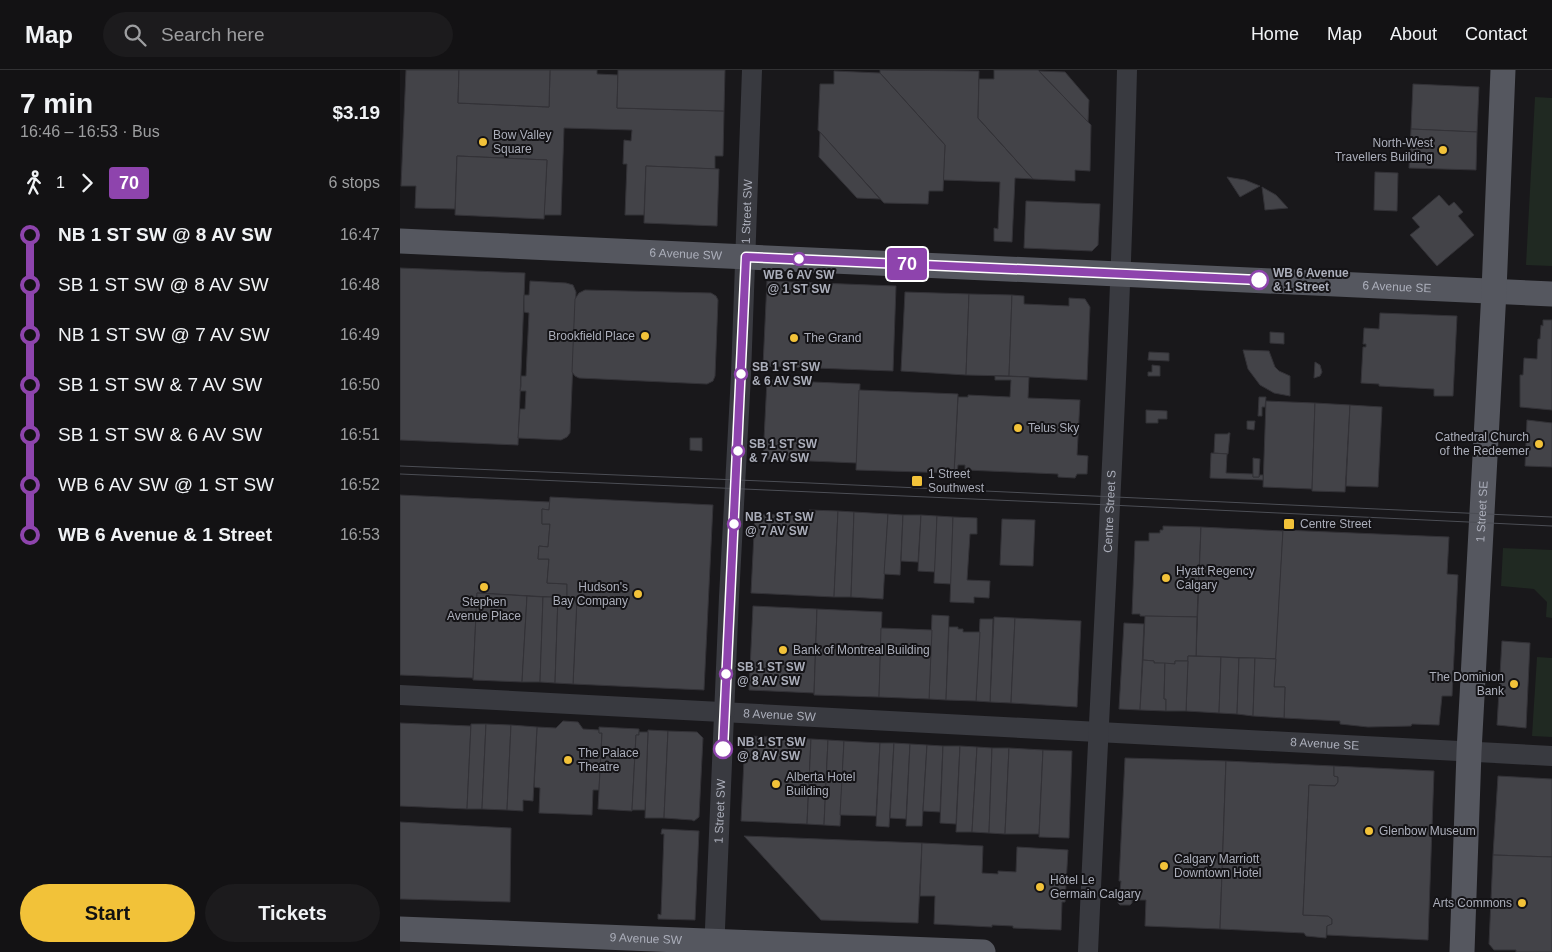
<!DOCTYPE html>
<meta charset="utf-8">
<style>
body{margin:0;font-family:Arial,sans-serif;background:#1c1b1d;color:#f1f3f6;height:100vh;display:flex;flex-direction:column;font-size:19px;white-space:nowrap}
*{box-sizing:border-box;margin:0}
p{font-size:16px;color:#9d9ea0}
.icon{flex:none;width:28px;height:28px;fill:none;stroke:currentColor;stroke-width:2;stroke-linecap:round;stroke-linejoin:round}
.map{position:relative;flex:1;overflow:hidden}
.sheet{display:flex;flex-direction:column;background:#131214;width:400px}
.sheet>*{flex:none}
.badge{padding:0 10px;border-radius:4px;font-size:18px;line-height:32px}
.map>.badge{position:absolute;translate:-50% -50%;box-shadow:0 0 0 2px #fff}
.legs{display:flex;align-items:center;gap:8px;height:55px;padding:0 20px;font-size:16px}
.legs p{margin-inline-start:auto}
.summary{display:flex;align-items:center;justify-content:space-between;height:85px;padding:0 20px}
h1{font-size:28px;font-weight:800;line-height:38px}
.primary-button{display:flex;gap:10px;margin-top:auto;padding:10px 20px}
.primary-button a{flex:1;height:58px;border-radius:30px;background:#f2c239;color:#111;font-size:20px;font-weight:800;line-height:58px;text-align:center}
.primary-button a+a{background:#1c1b1d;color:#f1f3f6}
ul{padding:0 20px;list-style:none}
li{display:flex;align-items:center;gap:18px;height:50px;font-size:19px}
li i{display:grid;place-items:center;width:8px;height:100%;margin:0 6px;background:currentColor}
li i::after{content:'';width:12px;height:12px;margin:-6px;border:4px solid;border-radius:50%;background:#131214}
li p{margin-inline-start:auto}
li:first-child i{background:linear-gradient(#0000 50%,currentColor 0)}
li:last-child i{background:linear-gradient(currentColor 50%,#0000 0)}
header{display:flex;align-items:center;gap:30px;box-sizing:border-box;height:70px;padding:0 25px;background:#131214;border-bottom:1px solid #323234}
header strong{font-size:24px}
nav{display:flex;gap:28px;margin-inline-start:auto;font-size:18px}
.search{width:350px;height:45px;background:#1c1b1d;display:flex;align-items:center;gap:12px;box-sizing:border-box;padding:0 18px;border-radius:28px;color:#9d9ea0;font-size:19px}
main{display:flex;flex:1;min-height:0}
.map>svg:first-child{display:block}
</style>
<header>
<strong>Map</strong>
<div class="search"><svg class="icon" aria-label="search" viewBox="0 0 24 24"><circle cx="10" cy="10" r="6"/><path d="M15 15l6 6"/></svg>Search here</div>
<nav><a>Home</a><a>Map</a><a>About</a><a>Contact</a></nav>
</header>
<main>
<section class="sheet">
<div class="summary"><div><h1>7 min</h1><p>16:46 – 16:53 · Bus</p></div><b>$3.19</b></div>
<div class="legs"><svg class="icon" aria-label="walk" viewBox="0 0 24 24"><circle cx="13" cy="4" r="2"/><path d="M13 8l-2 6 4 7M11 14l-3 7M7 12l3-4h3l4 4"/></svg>1<svg class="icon" aria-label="forward" viewBox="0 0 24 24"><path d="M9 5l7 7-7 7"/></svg><b class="badge" style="background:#8e44ad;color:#fff">70</b><p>6 stops</p></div>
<ul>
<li><i style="color:#8e44ad"></i><b>NB 1 ST SW @ 8 AV SW</b><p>16:47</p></li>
<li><i style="color:#8e44ad"></i><span>SB 1 ST SW @ 8 AV SW</span><p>16:48</p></li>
<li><i style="color:#8e44ad"></i><span>NB 1 ST SW @ 7 AV SW</span><p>16:49</p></li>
<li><i style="color:#8e44ad"></i><span>SB 1 ST SW &amp; 7 AV SW</span><p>16:50</p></li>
<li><i style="color:#8e44ad"></i><span>SB 1 ST SW &amp; 6 AV SW</span><p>16:51</p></li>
<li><i style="color:#8e44ad"></i><span>WB 6 AV SW @ 1 ST SW</span><p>16:52</p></li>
<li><i style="color:#8e44ad"></i><b>WB 6 Avenue &amp; 1 Street</b><p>16:53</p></li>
</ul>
<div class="primary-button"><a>Start</a><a>Tickets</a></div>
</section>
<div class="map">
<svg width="1152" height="882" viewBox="0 0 1152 882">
<rect width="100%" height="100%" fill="#19181b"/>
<g fill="#202922">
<polygon points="1135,27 1152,28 1152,196 1126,195"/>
<polygon points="1103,478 1152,480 1152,548 1146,547 1147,532 1134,519 1101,516"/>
<polygon points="1137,587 1152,588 1152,667 1132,666"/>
</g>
<g fill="#434348" stroke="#333237">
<polygon points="6,0 59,0 58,33 149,37 150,0 197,0 197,4 218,5 217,38 324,41 323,86 315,86 315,99 246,96 244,145 225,145 227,94 223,94 224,70 231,71 232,60 164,58 161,145 144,145 147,90 57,86 55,139 15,138 16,116 1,116"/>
<polygon points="59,0 150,0 149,37 58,33"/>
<polygon points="218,0 325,0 324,41 217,38"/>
<polygon points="480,0 579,1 578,48 633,109 615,108 612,172 594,171 594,158 598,159 600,112 543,110 545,75 480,3"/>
<polygon points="594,0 638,0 691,55 690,101 675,100 675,111 633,109 578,48 579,9 594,9"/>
<polygon points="434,1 480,3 545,75 543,121 529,121 528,134 484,133 418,60 420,14 434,14"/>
<polygon points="639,1 665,2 689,30 688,52"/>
<polygon points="1013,14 1079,17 1077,62 1011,59"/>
<polygon points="1011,59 1077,62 1076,100 1009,98"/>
<polygon points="420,62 480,129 457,128 419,87"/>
<polygon points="57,86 147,90 144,149 55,145"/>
<polygon points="246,96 319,99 317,156 244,153"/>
<polygon points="975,102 998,103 997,141 974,140"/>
<polygon points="827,107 845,110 860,116 840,127"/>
<polygon points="862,117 876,125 888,138 865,140"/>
<polygon points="1039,125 1049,136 1054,132 1063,142 1058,146 1074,165 1037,196 1010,165 1020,157 1012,148"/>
<polygon points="626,131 700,134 698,175 692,181 624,178"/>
<polygon points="0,198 125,203 118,375 0,370"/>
<polygon points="130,211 166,213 173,215 176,222 170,363 167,367 161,370 118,368 120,339 125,339 126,321 120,321 121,316 121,306 126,306 129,243 124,242 124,225 129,225"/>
<polygon points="367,211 496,216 493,301 363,296"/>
<polygon points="185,220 311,223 316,226 318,230 315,306 313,311 307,314 179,308 175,306 172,302 175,229 179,223"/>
<polygon points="505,222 569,224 566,305 501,301"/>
<polygon points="569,224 612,225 609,306 566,305"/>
<polygon points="612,225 624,226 624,234 669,236 669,228 685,229 690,237 687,310 609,306"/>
<polygon points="980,243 1057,246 1053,326 1034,326 1034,319 979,316 979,314 961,313 963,277 966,277 966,274 963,274 964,258 979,259"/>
<polygon points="1143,250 1152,250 1152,340 1120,337 1120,305 1123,305 1124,288 1137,289 1138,269 1140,269 1141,255 1143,256"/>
<polygon points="870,262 884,263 884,274 870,273"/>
<polygon points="843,280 869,281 875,297 879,301 890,306 890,326 874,323 860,315 848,299"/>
<polygon points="749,282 769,283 769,291 748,290"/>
<polygon points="915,292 920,295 922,302 920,306 914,308"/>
<polygon points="752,295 760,296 760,306 748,306 748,302 752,302"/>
<polygon points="595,306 629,307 628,328 680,330 677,385 688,386 687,404 677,404 675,408 658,407 658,404 565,400 565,395 558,395 557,403 554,403 558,327 568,327 568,325 610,327 611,310 595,310"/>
<polygon points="367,310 460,314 457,393 363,389"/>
<polygon points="459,320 558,324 554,403 456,400"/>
<polygon points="859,327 866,327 865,337 862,337 862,346 858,346"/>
<polygon points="866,331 915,333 912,419 863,417"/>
<polygon points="915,333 950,335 945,422 912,421"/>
<polygon points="950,335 982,337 978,417 946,416"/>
<polygon points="746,340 767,341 767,349 758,349 758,353 746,353"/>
<polygon points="1127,350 1152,353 1152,397 1125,396"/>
<polygon points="847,351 855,351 854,360 847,359"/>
<polygon points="828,363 830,363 828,384 814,383 815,364 828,364"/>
<polygon points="290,368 302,368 302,381 290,380"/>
<polygon points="811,383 827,384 826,403 853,404 853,407 859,407 860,405 863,405 863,410 810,408"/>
<polygon points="853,388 860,389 859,407 853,407"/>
<polygon points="0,425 150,432 149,440 142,439 142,454 150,454 148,477 139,476 138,489 149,489 147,513 167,514 167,528 77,523 73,608 0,605"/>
<polygon points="150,427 313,435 304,620 173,614 177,528 167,528 167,514 147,513 149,489 138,489 139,476 148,477 150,454 142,454 142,439 149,440"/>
<polygon points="409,440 438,441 434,527 351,523 355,444 408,446"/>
<polygon points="438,441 454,442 451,527 434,527"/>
<polygon points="454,442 488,444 483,529 451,527"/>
<polygon points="488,444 503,445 500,505 484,504"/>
<polygon points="503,445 521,445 518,492 501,491"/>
<polygon points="521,445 537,446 535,502 518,501"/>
<polygon points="537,446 553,447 551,514 534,513"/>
<polygon points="553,447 577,448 577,464 570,464 567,510 590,511 589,528 574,527 574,533 550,532"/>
<polygon points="602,449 635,450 633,496 600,495"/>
<polygon points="763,456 801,457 797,547 740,546 740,544 732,544 735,471 749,471 749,463 760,463 760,460 763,460"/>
<polygon points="801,457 883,461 876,589 796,586"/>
<polygon points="883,460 1049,467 1047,504 1058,505 1052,626 1042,626 1039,655 1012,654 1011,656 968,657 940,654 940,651 884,648 885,617 874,617"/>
<polygon points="77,523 127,526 122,612 73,610"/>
<polygon points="127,526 143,527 140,612 122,612"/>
<polygon points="143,527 158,527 155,613 140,612"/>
<polygon points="158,527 177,528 173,614 155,613"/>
<polygon points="353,536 417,539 414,623 349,620"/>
<polygon points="417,539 482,542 479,627 414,625"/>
<polygon points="532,545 549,546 546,630 529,629"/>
<polygon points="745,546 797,547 796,586 788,586 788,591 775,591 775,594 754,593 754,591 743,590"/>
<polygon points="594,547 615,548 611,633 590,632"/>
<polygon points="615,548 681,551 677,637 611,633"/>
<polygon points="580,549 593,549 590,632 576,631"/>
<polygon points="724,553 744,554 740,640 719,639"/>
<polygon points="549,557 558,557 558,559 563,559 563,562 580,562 576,631 546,630"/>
<polygon points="481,558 532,560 529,629 479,627"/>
<polygon points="1102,571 1130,573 1126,658 1097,655"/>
<polygon points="788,586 821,587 819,643 786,641"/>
<polygon points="821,587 839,588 837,644 819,643"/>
<polygon points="839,588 855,588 853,646 837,644"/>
<polygon points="855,588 876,589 874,617 885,617 884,648 853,646"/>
<polygon points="743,590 754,591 754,593 765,593 764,629 766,629 766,641 740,640"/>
<polygon points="775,591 788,591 786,641 766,641 766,629 764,629 765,593 775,594"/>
<polygon points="163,651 178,652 183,659 199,660 199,663 202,663 199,720 193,720 192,745 139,743 140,718 134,717 137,657 156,658"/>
<polygon points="0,653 71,656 67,739 0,736"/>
<polygon points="71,654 86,654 82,739 67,739"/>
<polygon points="86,654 111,655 107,740 82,739"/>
<polygon points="111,655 137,657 133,731 123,730 123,741 107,740"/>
<polygon points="199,657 239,659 239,665 236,665 232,741 198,739 202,663 199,663"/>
<polygon points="248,660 268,661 264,748 245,748"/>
<polygon points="268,661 297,662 303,668 299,747 294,751 292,750 264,748"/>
<polygon points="239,662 248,662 245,740 232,740 236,665 239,665"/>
<polygon points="348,666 411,669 407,754 341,751 345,669"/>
<polygon points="411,669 428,670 424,755 407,754"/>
<polygon points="428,670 444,671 440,756 424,755"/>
<polygon points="444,671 480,673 476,746 440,745"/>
<polygon points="480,673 494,673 489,757 476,756"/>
<polygon points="494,673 510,674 506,749 490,748"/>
<polygon points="510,674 527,675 522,756 506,756"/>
<polygon points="527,675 543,676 540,742 523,741"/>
<polygon points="543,676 560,676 556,754 540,753"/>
<polygon points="560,676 577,677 572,762 556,762"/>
<polygon points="577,677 592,678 589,763 572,762"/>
<polygon points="592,678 609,678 605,764 589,763"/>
<polygon points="609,678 643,680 639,764 605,764"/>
<polygon points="643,680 672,681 669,768 639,767"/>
<polygon points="725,688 826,691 820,859 745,856 746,830 732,830 732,833 730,835 720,835 718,833 718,823 720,821 721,811 719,811"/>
<polygon points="826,691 934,696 934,706 938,707 938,712 935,716 909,715 903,845 928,846 932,849 932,854 927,856 926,868 906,866 904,863 820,859"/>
<polygon points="934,696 1034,701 1028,870 927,865 927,856 932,854 932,849 928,846 903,845 909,715 935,716 938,712 938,707 934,706"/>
<polygon points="1098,706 1152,709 1152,787 1093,785"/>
<polygon points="0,752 111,758 110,832 0,829"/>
<polygon points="262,759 299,761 295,850 258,849 258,844 261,845 264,764 261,764"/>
<polygon points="344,766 522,773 518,853 421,850"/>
<polygon points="522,773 583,776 582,803 598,804 598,801 616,802 617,777 668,780 665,832 662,832 661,860 613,858 613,856 592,855 592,857 534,854 535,826 520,826"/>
<polygon points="1093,785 1152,787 1152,882 1116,882 1116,880 1094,880 1089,874"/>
</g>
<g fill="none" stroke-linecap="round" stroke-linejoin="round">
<g stroke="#393a40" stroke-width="20">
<path id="s1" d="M0 625 1152 686"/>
<path id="s2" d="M314 882 329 527 341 305 352 0"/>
<path id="s3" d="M688 882C701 588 720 294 727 0"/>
</g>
<g stroke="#55575f" stroke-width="25">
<path id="s4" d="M0 171 1152 224"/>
<path id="s5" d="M0 859 583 882"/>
<path id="s6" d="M1062 882 1069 682 1094 221 1103 0"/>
</g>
<g stroke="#4c4e55" stroke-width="1">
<polyline points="0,396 410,413 1152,447"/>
<polyline points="0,404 710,435 1152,456"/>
</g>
</g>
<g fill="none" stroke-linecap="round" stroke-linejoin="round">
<defs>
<polyline id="line-1" points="323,679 346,187 859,210"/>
</defs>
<use href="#line-1" stroke="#fff" stroke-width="11"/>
<use href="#line-1" stroke="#8e44ad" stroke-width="8"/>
</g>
<g fill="#f2c239" stroke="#141316" stroke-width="2">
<circle cx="83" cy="72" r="5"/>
<circle cx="1043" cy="80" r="5"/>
<circle cx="245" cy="266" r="5"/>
<circle cx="394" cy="268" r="5"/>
<circle cx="618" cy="358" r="5"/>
<circle cx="1139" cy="374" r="5"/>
<rect x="511" y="405" width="12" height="12" rx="2.5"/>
<rect x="883" y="448" width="12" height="12" rx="2.5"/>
<circle cx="766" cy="508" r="5"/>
<circle cx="84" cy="517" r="5"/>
<circle cx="238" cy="524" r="5"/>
<circle cx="383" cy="580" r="5"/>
<circle cx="1114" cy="614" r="5"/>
<circle cx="168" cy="690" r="5"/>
<circle cx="376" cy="714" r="5"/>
<circle cx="969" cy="761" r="5"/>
<circle cx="764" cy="796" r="5"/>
<circle cx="640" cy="817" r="5"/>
<circle cx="1122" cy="833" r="5"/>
</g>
<g fill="#fff" stroke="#8e44ad" stroke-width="2.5">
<circle cx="399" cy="189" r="6"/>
<circle cx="859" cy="210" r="9"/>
<circle cx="341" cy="304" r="6"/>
<circle cx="338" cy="381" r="6"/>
<circle cx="334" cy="454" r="6"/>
<circle cx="326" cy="604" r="6"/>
<circle cx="323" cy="679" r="9"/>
</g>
<g text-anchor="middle" stroke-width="4" stroke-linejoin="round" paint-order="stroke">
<g font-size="12" fill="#abaeba" stroke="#141316" text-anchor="start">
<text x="93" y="69">Bow Valley<tspan x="93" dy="14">Square</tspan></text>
<text x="1033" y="77" text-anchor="end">North-West<tspan x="1033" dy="14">Travellers Building</tspan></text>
<text x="235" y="270" text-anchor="end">Brookfield Place</text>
<text x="404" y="272">The Grand</text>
<text x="628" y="362">Telus Sky</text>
<text x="1129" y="371" text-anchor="end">Cathedral Church<tspan x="1129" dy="14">of the Redeemer</tspan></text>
<text x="528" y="408">1 Street<tspan x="528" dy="14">Southwest</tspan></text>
<text x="900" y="458">Centre Street</text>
<text x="776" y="505">Hyatt Regency<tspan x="776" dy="14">Calgary</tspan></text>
<text x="228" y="521" text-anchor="end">Hudson's<tspan x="228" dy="14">Bay Company</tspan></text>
<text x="84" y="536" text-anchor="middle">Stephen<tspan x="84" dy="14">Avenue Place</tspan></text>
<text x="393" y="584">Bank of Montreal Building</text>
<text x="1104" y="611" text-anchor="end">The Dominion<tspan x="1104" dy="14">Bank</tspan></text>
<text x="178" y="687">The Palace<tspan x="178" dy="14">Theatre</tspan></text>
<text x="386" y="711">Alberta Hotel<tspan x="386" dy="14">Building</tspan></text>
<text x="979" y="765">Glenbow Museum</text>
<text x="774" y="793">Calgary Marriott<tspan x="774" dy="14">Downtown Hotel</tspan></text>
<text x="650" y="814">Hôtel Le<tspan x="650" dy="14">Germain Calgary</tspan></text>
<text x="1112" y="837" text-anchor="end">Arts Commons</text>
</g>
<g font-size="12" fill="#abaeba" stroke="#141316">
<text dy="4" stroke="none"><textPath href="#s2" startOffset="741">1 Street SW</textPath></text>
<text dy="4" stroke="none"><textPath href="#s4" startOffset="286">6 Avenue SW</textPath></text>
<text dy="4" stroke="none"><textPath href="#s4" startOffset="998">6 Avenue SE</textPath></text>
<text dy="4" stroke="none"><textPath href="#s3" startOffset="441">Centre Street S</textPath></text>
<text dy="4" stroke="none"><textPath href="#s6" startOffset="441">1 Street SE</textPath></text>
<text dy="4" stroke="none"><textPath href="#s1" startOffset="380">8 Avenue SW</textPath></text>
<text dy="4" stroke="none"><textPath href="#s1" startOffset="926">8 Avenue SE</textPath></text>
<text dy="4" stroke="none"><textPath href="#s2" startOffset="141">1 Street SW</textPath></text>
<text dy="4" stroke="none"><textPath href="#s5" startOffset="246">9 Avenue SW</textPath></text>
</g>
<g font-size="12" font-weight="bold" fill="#abaeba" stroke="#141316" text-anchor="start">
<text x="873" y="207">WB 6 Avenue<tspan x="873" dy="14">&amp; 1 Street</tspan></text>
<text x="399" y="209" text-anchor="middle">WB 6 AV SW<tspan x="399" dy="14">@ 1 ST SW</tspan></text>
<text x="352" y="301">SB 1 ST SW<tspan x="352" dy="14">&amp; 6 AV SW</tspan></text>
<text x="349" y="378">SB 1 ST SW<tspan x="349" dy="14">&amp; 7 AV SW</tspan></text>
<text x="345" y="451">NB 1 ST SW<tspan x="345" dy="14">@ 7 AV SW</tspan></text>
<text x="337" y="601">SB 1 ST SW<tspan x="337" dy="14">@ 8 AV SW</tspan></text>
<text x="337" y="676">NB 1 ST SW<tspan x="337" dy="14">@ 8 AV SW</tspan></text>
</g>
</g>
</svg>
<b class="badge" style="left:507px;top:194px;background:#8e44ad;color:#fff">70</b>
</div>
</main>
